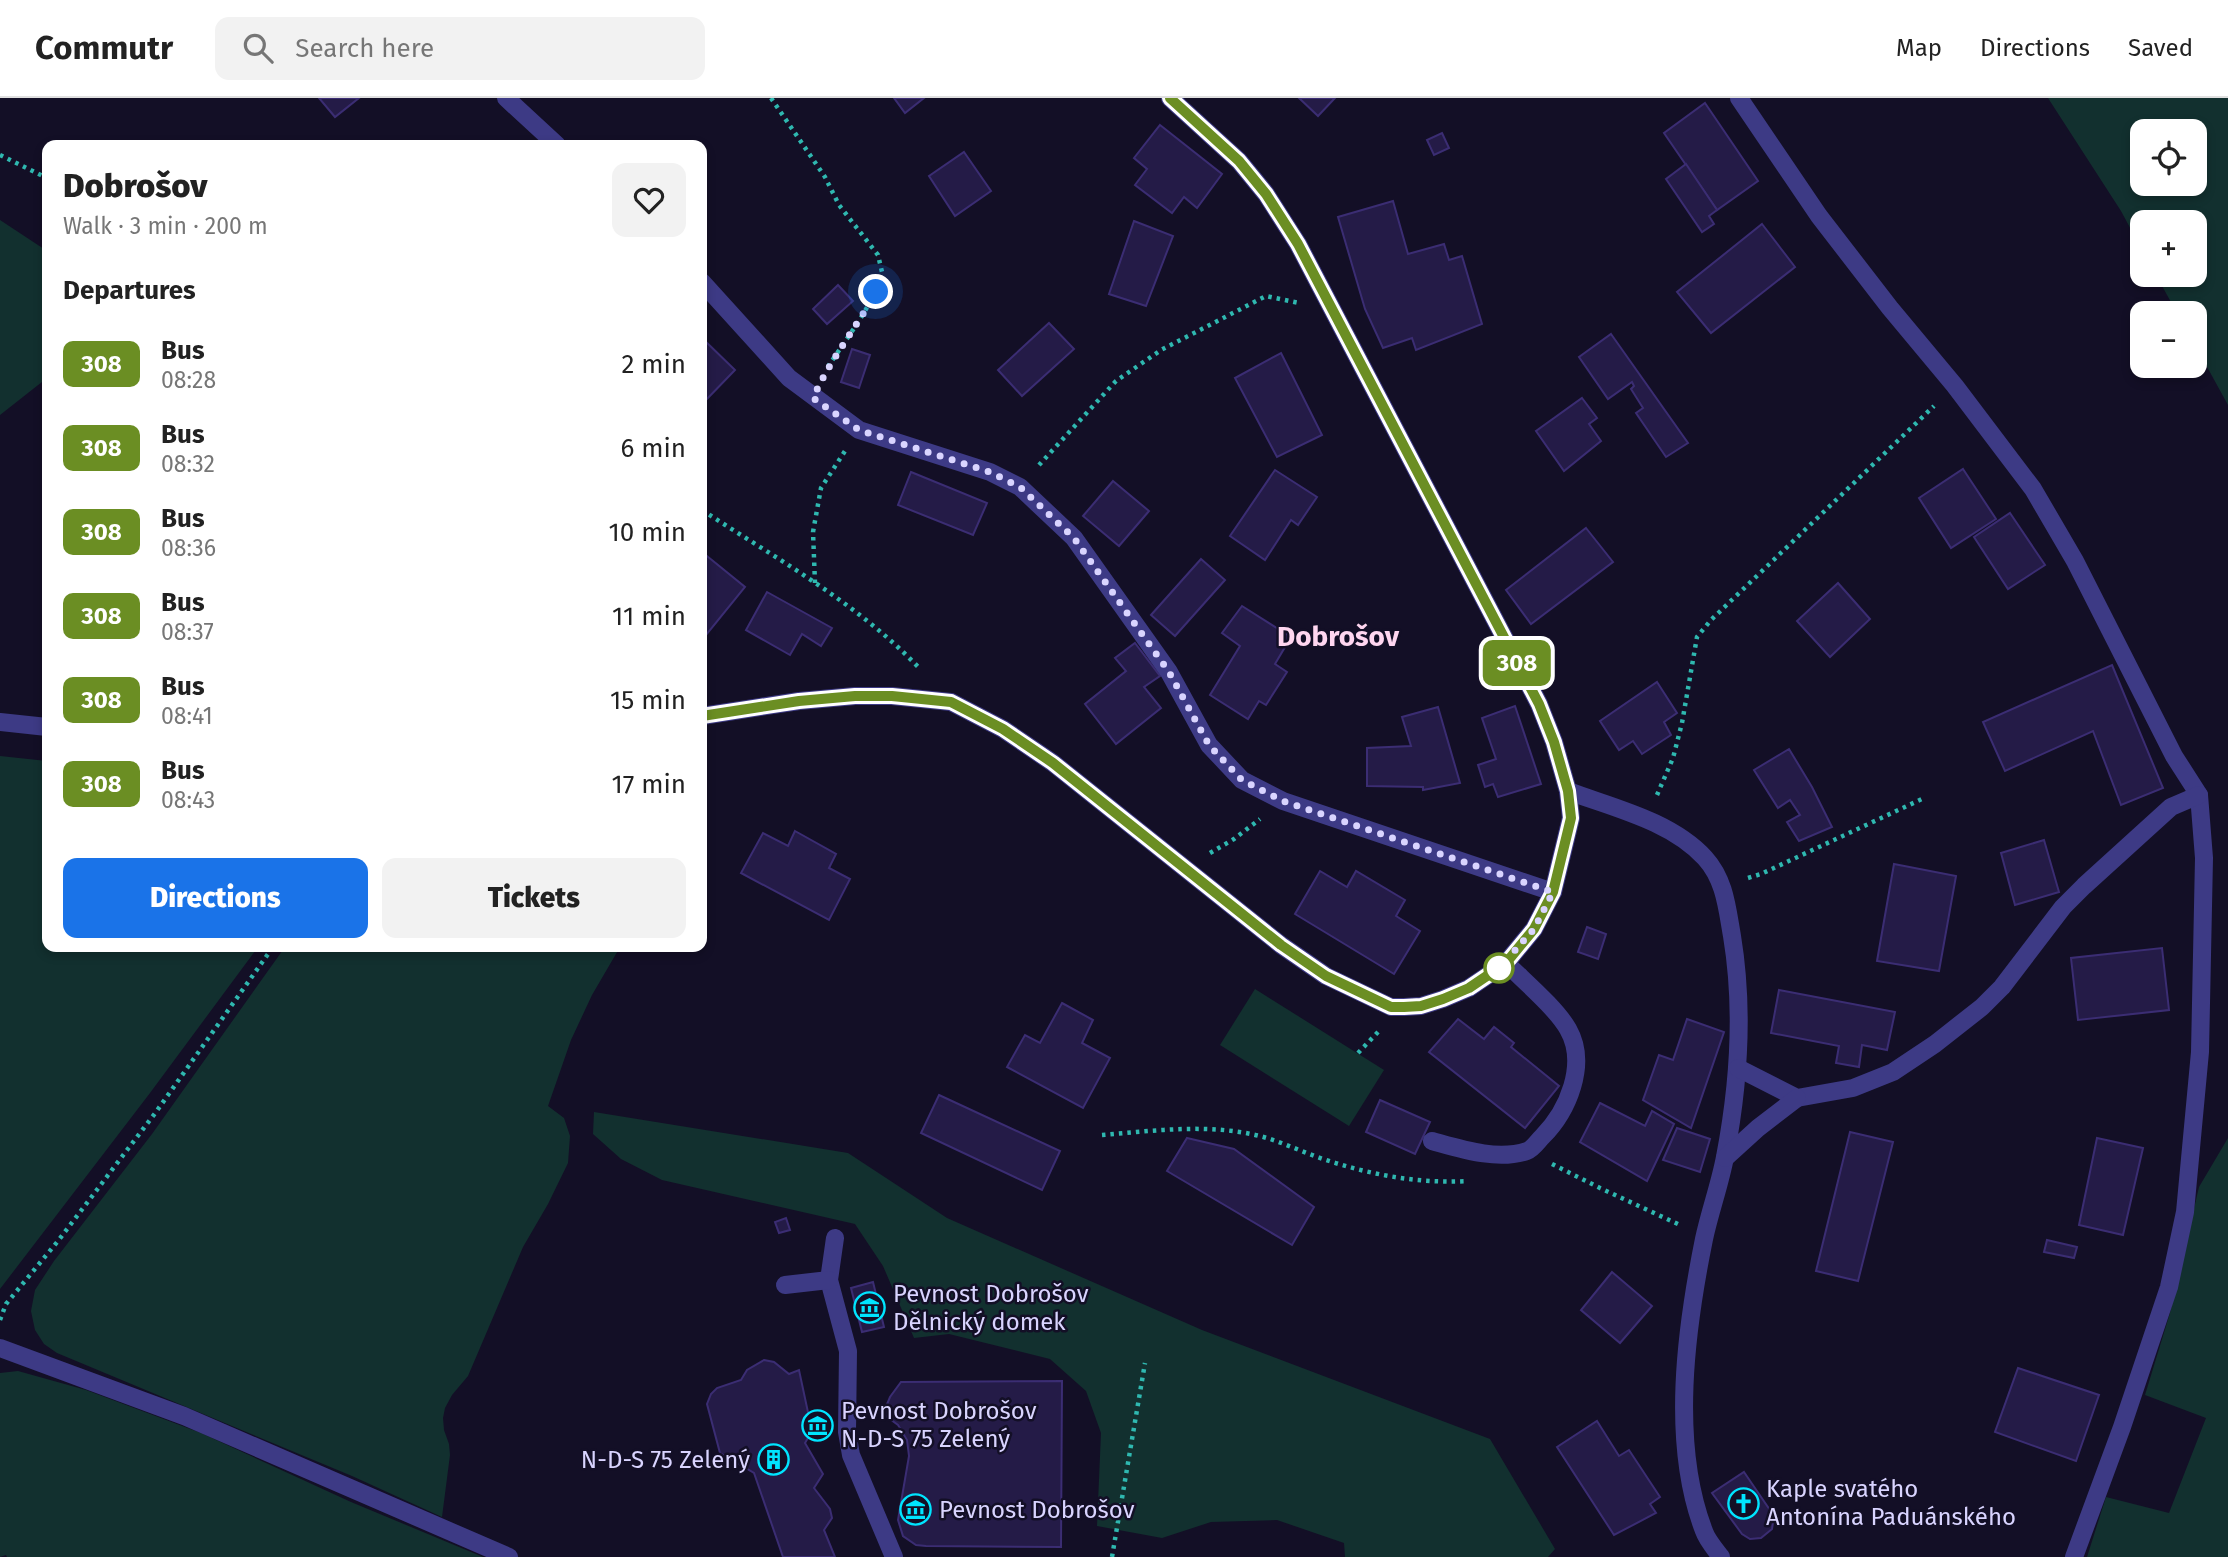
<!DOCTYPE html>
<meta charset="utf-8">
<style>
body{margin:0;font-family:"Fira Sans",sans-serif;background:#f2f2f2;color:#222;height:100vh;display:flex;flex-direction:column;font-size:26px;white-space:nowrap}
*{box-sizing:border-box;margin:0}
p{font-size:23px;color:#767676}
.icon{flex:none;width:38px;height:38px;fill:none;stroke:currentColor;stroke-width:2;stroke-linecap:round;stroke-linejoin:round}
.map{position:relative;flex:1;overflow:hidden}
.panel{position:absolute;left:42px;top:42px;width:665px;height:812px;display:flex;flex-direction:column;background:#fff;border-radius:14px;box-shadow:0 4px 10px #0003}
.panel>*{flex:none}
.badge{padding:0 14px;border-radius:10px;font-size:24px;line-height:46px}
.controls{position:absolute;left:2130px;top:21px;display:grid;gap:14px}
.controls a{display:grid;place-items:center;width:77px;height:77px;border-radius:14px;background:#fff;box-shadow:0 4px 10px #0003;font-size:35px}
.you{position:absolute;width:35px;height:35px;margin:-18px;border:5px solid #fff;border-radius:50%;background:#1a73e8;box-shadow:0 0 0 10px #1a73e833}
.map>.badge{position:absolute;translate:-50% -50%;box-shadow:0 0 0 4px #fff}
h2{padding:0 21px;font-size:26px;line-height:63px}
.round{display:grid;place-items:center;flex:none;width:74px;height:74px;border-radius:14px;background:#f2f2f2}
.headline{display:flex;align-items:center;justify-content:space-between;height:119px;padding:0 21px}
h1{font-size:33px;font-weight:800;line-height:52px}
.primary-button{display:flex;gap:14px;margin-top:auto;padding:14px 21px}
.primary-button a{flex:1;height:80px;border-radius:14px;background:#1a73e8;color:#fff;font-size:28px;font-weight:800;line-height:80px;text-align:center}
.primary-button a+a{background:#f2f2f2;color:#222}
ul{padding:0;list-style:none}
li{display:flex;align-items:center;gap:21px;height:84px;padding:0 21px}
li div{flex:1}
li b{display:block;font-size:26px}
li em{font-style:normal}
li .badge{min-width:77px;font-weight:700;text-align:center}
header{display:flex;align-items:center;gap:42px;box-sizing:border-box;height:98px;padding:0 35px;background:#fff;border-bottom:2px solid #e0e0e0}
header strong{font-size:33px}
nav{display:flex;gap:38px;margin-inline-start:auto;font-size:24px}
.search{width:490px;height:63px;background:#f2f2f2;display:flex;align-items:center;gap:18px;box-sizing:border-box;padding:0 24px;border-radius:14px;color:#767676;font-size:26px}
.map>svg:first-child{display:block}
</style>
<header>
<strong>Commutr</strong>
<div class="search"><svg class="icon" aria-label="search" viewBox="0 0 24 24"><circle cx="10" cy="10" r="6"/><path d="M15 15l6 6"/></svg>Search here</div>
<nav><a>Map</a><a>Directions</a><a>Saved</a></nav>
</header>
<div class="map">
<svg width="2228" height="1459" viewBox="0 0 2228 1459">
<rect width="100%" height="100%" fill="#130f26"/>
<g fill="#12302f" fill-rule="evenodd">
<path d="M2048 0H2228V307L2195 247 2194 215H2177L2156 177H2194V124H2142V152L2121 113ZM2142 33H2194V86H2142Z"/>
<polygon points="0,122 47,153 47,280 0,317"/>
<polygon points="0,658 47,663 47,849 258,849 150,995 0,1191"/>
<polygon points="285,849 620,849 592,897 571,942 548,1008 564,1020 570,1038 568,1065 548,1106 523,1149 468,1278 452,1297 445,1310 443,1320 444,1332 449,1346 450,1357 442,1419 352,1378 57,1255 44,1246 35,1232 31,1213 35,1192 54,1163 152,1036"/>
<polygon points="1255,891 1384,972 1349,1028 1220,947"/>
<polygon points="594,1014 848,1055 947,1120 1202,1232 1490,1341 1555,1451 1548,1459 1345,1459 1344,1445 1277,1422 1211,1424 1162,1440 1097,1428 1101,1335 1086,1293 1050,1261 949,1236 914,1240 883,1168 855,1126 662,1082 621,1061 593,1036"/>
<polygon points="2228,1040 2228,1459 2087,1459 2106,1399 2169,1415 2206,1320 2145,1297 2170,1215 2199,1089"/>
<polygon points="18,1273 86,1292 201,1335 351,1404 483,1459 7,1459 6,1457 0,1459 0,1275"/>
</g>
<g fill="#241b47" stroke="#3b2d73" stroke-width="2">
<polygon points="319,0 359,0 335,19"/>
<polygon points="894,0 924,0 905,15"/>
<polygon points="1299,0 1335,0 1318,18"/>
<polygon points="1705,5 1758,83 1717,112 1664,35"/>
<polygon points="1160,27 1222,76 1197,110 1184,99 1172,115 1135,87 1147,71 1134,60"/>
<polygon points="1442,35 1449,50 1434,57 1427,42"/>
<polygon points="964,54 991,93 955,118 929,78"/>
<polygon points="1686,66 1717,112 1709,118 1714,126 1702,134 1666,81"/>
<polygon points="1393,103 1408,156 1444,146 1449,162 1462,158 1482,226 1416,252 1412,240 1383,250 1365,211 1338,119"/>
<polygon points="1134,123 1173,138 1146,208 1109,196"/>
<polygon points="1762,126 1795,169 1711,235 1677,194"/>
<polygon points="838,187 853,203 827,226 813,211"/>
<polygon points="1049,225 1074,251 1022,298 998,272"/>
<polygon points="1611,236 1688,345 1666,359 1636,315 1643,310 1631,291 1634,288 1632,284 1608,301 1579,259"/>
<polygon points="702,240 735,272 703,305 702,304"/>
<polygon points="852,251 870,257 859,290 841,284"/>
<polygon points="1281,255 1322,337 1277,359 1235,280"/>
<polygon points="1582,300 1597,320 1589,326 1601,343 1564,373 1536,333"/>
<polygon points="1963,371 1996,421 1951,450 1919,400"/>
<polygon points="1275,372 1317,399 1298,427 1291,422 1265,462 1230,438"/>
<polygon points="911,374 987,405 973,437 898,407"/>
<polygon points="1113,383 1149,413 1119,448 1083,418"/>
<polygon points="2010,415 2045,467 2008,491 1974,439"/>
<polygon points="1586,430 1613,464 1531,526 1506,492"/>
<polygon points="702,454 745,489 702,542"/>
<polygon points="1201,461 1225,482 1175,538 1151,517"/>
<polygon points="1838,485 1870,521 1830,559 1797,523"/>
<polygon points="767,494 832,530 821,548 802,536 790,557 746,532"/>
<polygon points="1242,508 1291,539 1275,566 1287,574 1266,607 1259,603 1248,621 1210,597 1240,548 1222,535"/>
<polygon points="1135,545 1160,578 1144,589 1161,610 1116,646 1085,606 1126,573 1115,560"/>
<polygon points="2112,567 2163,690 2121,707 2093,633 2005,673 1983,624"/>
<polygon points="1657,584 1677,615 1664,624 1671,637 1642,656 1633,643 1619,652 1600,623"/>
<polygon points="1515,608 1541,686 1498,699 1493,686 1485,689 1478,667 1496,661 1482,620"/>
<polygon points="1438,609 1460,685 1423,692 1423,689 1367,688 1367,650 1411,648 1402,619"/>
<polygon points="1789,651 1812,689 1832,729 1799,743 1787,724 1800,717 1790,702 1778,710 1754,672"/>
<polygon points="795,733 836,756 829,770 850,781 829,822 741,775 763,735 788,748"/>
<polygon points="2044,742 2059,794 2015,807 2001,755"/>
<polygon points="1894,766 1956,778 1939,873 1877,863"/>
<polygon points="1320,773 1347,789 1356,773 1405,802 1396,818 1420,833 1394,876 1295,816"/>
<polygon points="1587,829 1606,836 1598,861 1578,854"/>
<polygon points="2162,850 2169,912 2078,922 2071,860"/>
<polygon points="1779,892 1895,914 1887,952 1862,947 1859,969 1836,965 1839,948 1771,935"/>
<polygon points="1062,905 1093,922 1082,945 1110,960 1083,1010 1007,969 1025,937 1040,945"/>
<polygon points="1458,921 1484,941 1494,929 1514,945 1511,949 1559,988 1525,1030 1429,954"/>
<polygon points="1687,921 1724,934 1691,1030 1643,1002 1659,957 1673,962"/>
<polygon points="939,997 1060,1053 1042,1092 921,1035"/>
<polygon points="1380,1002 1430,1024 1415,1056 1366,1034"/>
<polygon points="1600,1005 1645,1028 1652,1013 1674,1026 1647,1083 1580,1044"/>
<polygon points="1677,1030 1710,1041 1700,1074 1663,1062"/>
<polygon points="1850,1034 1893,1044 1858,1183 1816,1173"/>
<polygon points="1187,1040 1234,1051 1314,1109 1292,1147 1167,1073"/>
<polygon points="2097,1040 2143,1050 2123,1137 2079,1127"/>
<polygon points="786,1120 790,1132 779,1135 775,1124"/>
<polygon points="2047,1142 2077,1149 2074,1160 2044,1154"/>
<polygon points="1612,1174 1652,1208 1620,1245 1581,1212"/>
<polygon points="873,1184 884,1229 862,1234 851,1190"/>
<polygon points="764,1262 774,1264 789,1276 799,1272 812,1333 805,1345 823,1376 814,1390 830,1411 832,1420 824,1432 835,1459 783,1459 754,1375 720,1355 707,1306 711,1296 717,1290 741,1282 747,1272"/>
<polygon points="2018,1270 2099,1297 2076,1363 1995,1334"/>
<polygon points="1062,1283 1061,1449 926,1448 916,1447 903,1438 898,1422 909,1358 907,1342 898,1327 883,1316 890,1299 901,1284"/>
<polygon points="1597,1323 1619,1358 1629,1352 1660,1399 1650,1406 1656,1415 1614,1437 1557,1349"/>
<polygon points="1744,1374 1774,1418 1772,1431 1761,1440 1750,1441 1742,1436 1712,1395"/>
</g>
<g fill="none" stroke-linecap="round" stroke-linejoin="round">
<g stroke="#2fb8b0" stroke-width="4.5" stroke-dasharray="3.5 5" stroke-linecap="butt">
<polyline points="771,0 825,79 839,107 878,157 882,174 876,194 859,223 825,273"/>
<polyline points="0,57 47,80"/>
<polyline points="1039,367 1116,283 1161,252 1266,198 1299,205"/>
<path d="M702 412C777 461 859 506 921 572"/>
<polyline points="815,485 813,434 821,390 845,353"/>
<polyline points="1657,697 1673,660 1682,625 1697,539 1711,522 1934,308"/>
<polyline points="1210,755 1234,741 1260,721"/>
<polyline points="1748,780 1761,776 1922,701"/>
<polyline points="1358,955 1379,933"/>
<path d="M1102 1037C1151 1033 1202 1026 1251 1036 1277 1041 1301 1054 1326 1062 1372 1077 1420 1086 1468 1083"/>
<polyline points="1552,1066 1600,1090 1680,1127"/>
<polyline points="0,1222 6,1206 58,1143 156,1014 273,849"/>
<polyline points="1112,1459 1145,1265"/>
</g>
<g stroke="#3d3a85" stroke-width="18">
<polyline points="835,1140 829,1182 848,1253 847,1334 851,1357 894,1459"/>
<polyline points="785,1187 829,1182"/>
<polyline points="0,1250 184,1318 509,1459"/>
</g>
<g stroke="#3d3a85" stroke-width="18">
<polyline points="506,0 557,47"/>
<polyline points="1739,0 1819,118 1890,210 1955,288 2033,391 2075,463 2174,658 2199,697 2204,760 2200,954 2185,1114 2169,1189 2122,1329 2074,1459"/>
<polyline points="702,184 789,280 859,332 990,374 1020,389 1074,440 1169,574 1209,647 1242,682 1283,703 1553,794"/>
<path d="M1568 693C1614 710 1671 723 1705 760 1725 782 1727 810 1732 838 1744 911 1739 986 1725 1059 1720 1086 1710 1113 1704 1141 1686 1230 1670 1345 1704 1433 1707 1442 1715 1451 1721 1459"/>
<polyline points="1738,970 1797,1000 1853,990 1893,974 1935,946 1982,909 2002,889 2063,809 2084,788 2171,709 2199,697"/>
<path d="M1432 1043C1461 1051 1497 1063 1527 1053 1533 1051 1538 1043 1542 1039 1568 1013 1588 966 1568 931 1556 910 1524 883 1506 865"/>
<polyline points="1725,1060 1758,1030 1797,1000"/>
</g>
<g stroke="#3d3a85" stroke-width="18">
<polyline points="702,618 799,603 855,598 892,598 951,604 1003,631 1053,665 1281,847 1326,878 1391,909 1404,909 1421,908 1443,901 1469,890 1506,865 1534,831 1553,794 1571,720 1568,693 1554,644 1539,606 1298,146 1266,96 1239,63 1170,0"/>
<polyline points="0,624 47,629"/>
</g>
</g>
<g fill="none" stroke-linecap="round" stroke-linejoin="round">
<defs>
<polyline id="line" points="702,618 799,603 855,598 892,598 951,604 1003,631 1053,665 1281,847 1326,878 1391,909 1404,909 1421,908 1443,901 1469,890 1506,865 1534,831 1553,794 1571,720 1568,693 1554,644 1539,606 1298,146 1266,96 1239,63 1170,0"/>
</defs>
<use href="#line" stroke="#fff" stroke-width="16"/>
<use href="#line" stroke="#6b8e23" stroke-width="10"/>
<path stroke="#d9d4ff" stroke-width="7" stroke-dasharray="0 12.6" d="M876 194C856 230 830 262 813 300L859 332 990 374 1020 389 1074 440 1169 574 1209 647 1242 682 1283 703 1553 794 1534 831 1499 870"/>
</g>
<defs>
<symbol id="museum-ring" viewBox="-11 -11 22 22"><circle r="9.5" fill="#130f26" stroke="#00e5ff" stroke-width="1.5"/><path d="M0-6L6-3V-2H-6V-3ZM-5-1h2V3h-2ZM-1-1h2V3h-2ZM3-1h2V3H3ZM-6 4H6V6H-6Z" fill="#00e5ff"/></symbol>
<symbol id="building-ring" viewBox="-11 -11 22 22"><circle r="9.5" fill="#130f26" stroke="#00e5ff" stroke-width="1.5"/><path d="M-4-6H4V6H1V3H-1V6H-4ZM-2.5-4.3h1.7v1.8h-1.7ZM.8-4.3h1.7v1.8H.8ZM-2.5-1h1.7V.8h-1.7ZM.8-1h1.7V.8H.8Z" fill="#00e5ff"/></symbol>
<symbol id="church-ring" viewBox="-11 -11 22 22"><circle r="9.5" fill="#130f26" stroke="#00e5ff" stroke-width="1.5"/><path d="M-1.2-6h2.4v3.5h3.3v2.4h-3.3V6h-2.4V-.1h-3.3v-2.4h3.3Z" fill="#00e5ff"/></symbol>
</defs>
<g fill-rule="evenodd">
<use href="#museum-ring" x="852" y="1192" width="35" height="35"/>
<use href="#museum-ring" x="800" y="1310" width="35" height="35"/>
<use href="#building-ring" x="756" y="1344" width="35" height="35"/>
<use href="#church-ring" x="1726" y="1388" width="35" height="35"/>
<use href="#museum-ring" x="898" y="1394" width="35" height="35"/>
</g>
<circle fill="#fff" stroke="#6b8e23" stroke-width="3.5" cx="1499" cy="870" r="14"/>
<g text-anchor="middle" stroke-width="5" stroke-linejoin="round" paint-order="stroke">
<g font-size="24" fill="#d9d4ff" stroke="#130f26" text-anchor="start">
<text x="893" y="1204">Pevnost Dobrošov<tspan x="893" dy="28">Dělnický domek</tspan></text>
<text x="841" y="1321">Pevnost Dobrošov<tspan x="841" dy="28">N-D-S 75 Zelený</tspan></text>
<text x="750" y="1370" text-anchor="end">N-D-S 75 Zelený</text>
<text x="1766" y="1399">Kaple svatého<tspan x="1766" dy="28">Antonína Paduánského</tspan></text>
<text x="939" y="1420">Pevnost Dobrošov</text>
</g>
<g font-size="28" font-weight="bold" fill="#ffd6f0" stroke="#130f26">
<text x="1338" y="548">Dobrošov</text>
</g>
</g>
</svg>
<div class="controls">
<a><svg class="icon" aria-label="locate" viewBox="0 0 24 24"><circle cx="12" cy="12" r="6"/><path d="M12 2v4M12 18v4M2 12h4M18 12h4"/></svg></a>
<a>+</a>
<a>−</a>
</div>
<div class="you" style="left:876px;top:194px"></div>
<b class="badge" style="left:1517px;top:565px;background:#6b8e23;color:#fff">308</b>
<section class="panel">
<div class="headline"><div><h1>Dobrošov</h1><p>Walk · 3 min · 200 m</p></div><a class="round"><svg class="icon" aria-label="heart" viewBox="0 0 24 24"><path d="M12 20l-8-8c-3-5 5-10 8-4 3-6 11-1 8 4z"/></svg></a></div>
<h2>Departures</h2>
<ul>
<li><span class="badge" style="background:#6b8e23;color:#fff">308</span><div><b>Bus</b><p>08:28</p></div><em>2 min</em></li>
<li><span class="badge" style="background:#6b8e23;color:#fff">308</span><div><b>Bus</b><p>08:32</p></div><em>6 min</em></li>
<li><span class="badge" style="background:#6b8e23;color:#fff">308</span><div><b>Bus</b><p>08:36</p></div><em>10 min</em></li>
<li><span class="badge" style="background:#6b8e23;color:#fff">308</span><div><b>Bus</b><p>08:37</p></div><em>11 min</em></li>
<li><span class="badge" style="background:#6b8e23;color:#fff">308</span><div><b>Bus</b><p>08:41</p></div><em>15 min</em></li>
<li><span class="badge" style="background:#6b8e23;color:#fff">308</span><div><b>Bus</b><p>08:43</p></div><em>17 min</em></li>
</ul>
<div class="primary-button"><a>Directions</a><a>Tickets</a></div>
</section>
</div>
